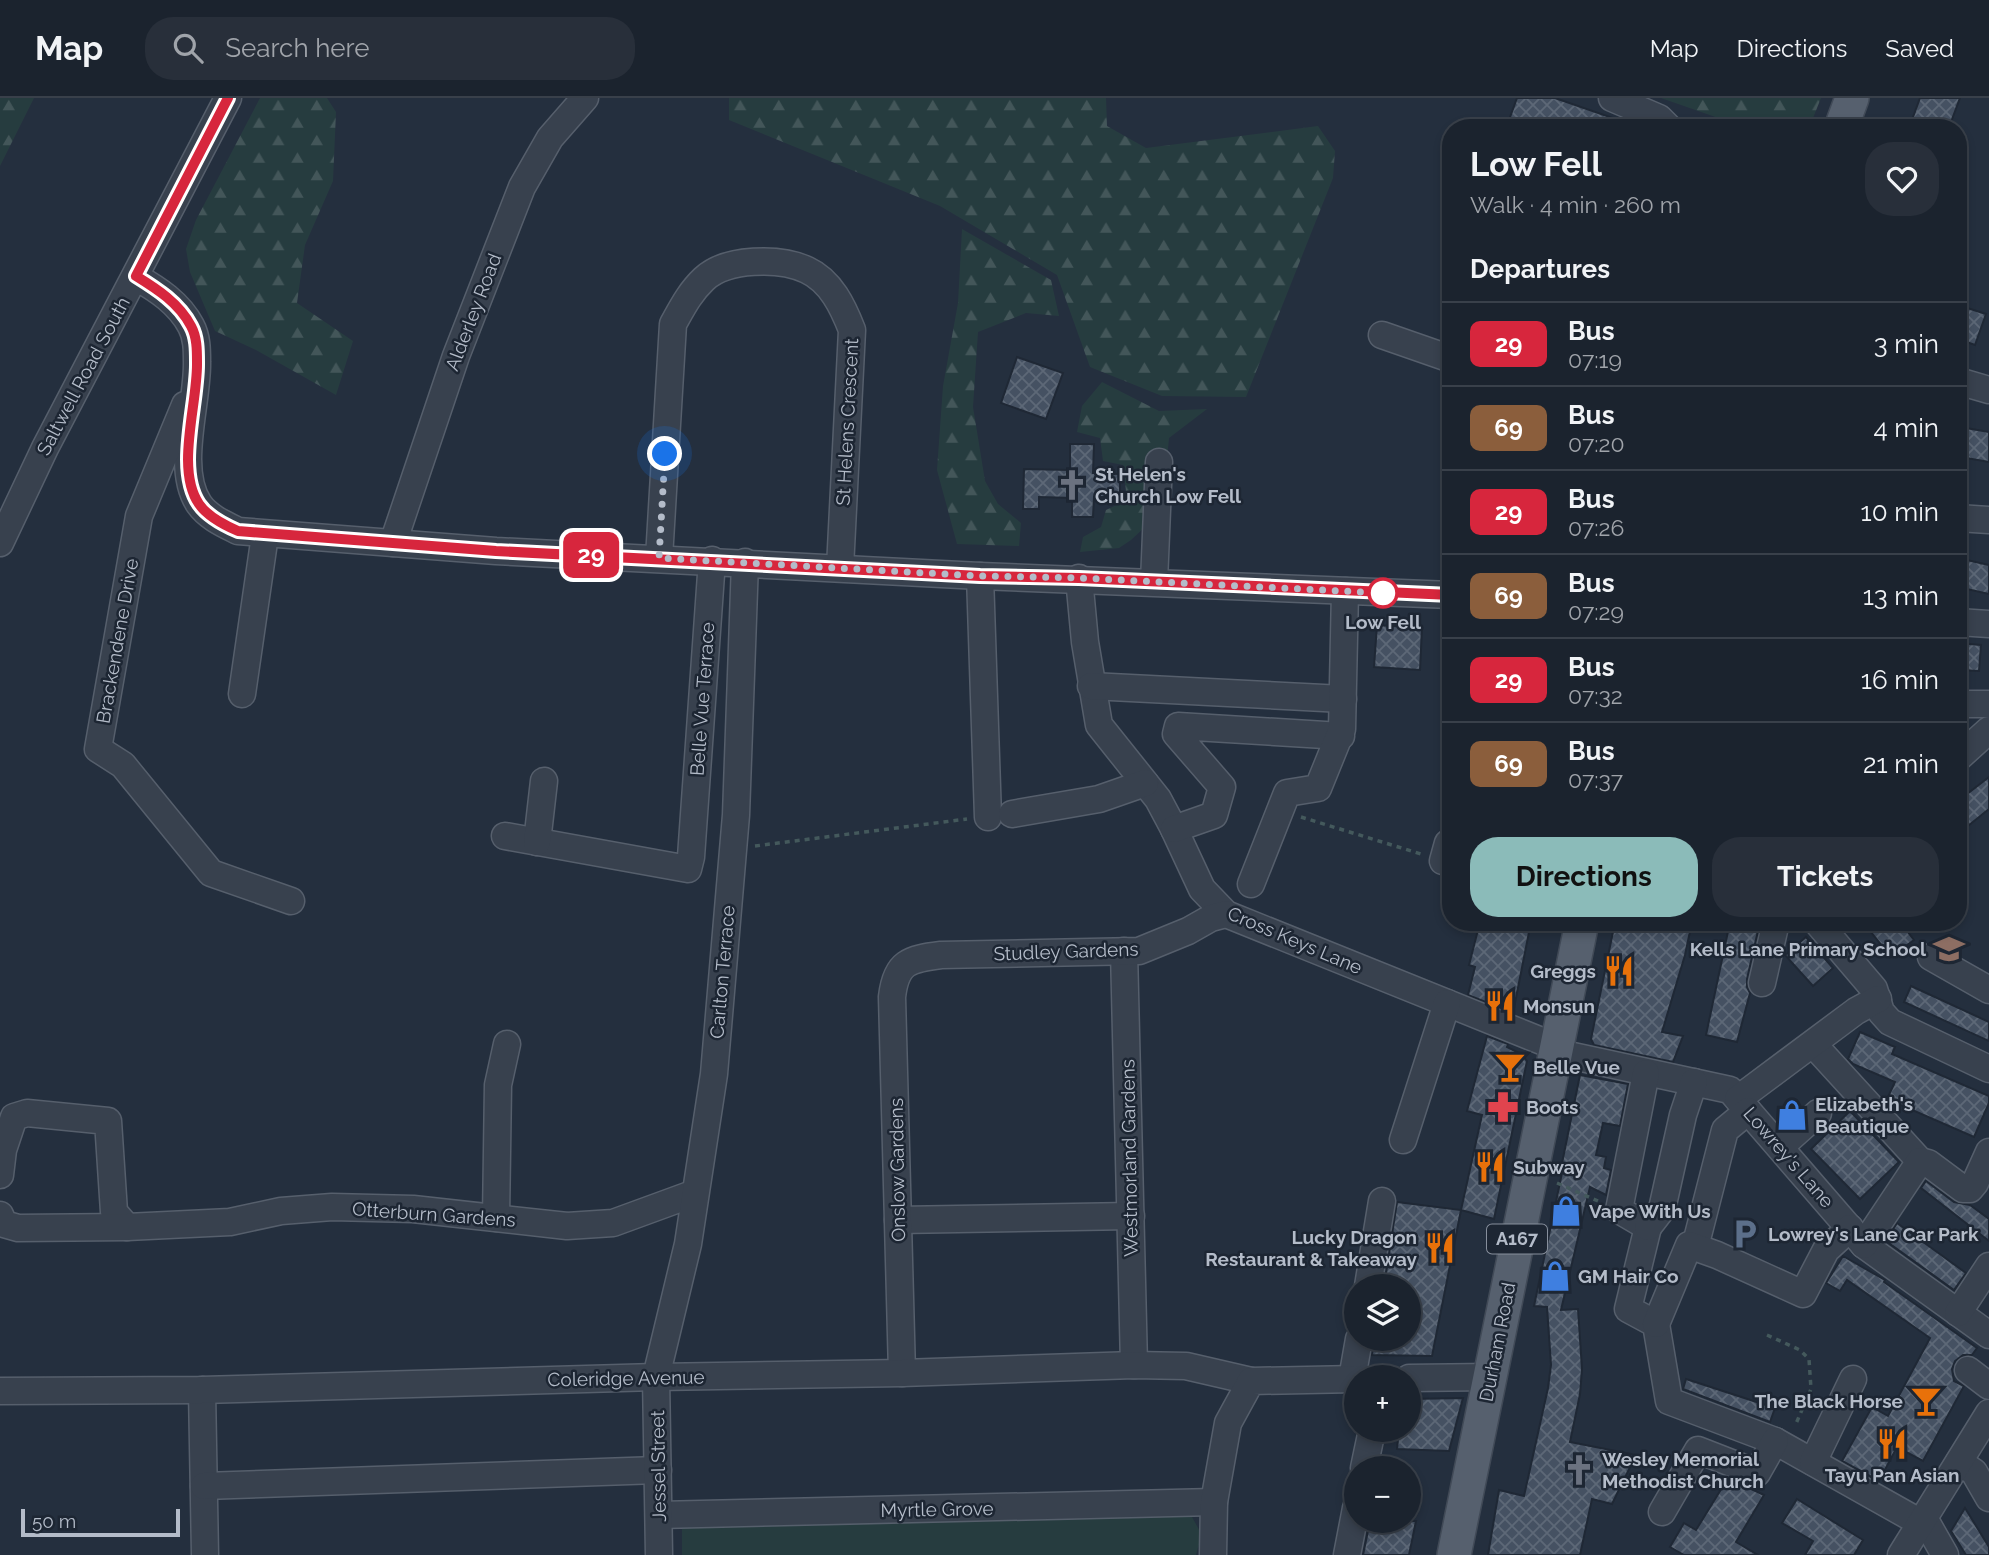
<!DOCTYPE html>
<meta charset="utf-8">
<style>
body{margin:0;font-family:Raleway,sans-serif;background:#282f3a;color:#f1f3f6;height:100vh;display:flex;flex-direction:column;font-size:26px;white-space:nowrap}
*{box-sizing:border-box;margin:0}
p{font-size:23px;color:#a0a4aa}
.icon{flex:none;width:38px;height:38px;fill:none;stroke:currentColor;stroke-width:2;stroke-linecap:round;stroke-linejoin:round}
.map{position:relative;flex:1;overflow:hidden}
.side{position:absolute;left:1442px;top:21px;width:525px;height:812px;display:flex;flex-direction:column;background:#1b232e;border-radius:28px;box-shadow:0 4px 10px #0003,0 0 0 2px #39404a}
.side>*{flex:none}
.badge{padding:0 14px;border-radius:10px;font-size:24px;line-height:46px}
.tools{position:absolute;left:1344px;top:1176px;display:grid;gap:14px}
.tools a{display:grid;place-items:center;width:77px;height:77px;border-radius:50%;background:#1b232e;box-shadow:0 4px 10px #0003,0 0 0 2px #39404a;font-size:35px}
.scale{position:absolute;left:21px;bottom:18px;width:159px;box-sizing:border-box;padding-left:7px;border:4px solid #b4bcc9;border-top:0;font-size:19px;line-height:24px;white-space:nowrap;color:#b4bcc9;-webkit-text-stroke:5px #1d2633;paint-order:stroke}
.you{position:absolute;width:35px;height:35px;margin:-18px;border:5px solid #fff;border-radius:50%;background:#1a73e8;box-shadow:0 0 0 10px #1a73e833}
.map>.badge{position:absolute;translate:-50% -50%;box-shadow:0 0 0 4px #fff}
h2{padding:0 28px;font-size:26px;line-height:63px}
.round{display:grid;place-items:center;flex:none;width:74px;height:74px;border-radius:28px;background:#282f3a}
.head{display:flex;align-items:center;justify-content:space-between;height:119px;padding:0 28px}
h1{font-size:33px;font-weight:700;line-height:52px}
.button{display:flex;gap:14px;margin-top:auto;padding:14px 28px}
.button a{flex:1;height:80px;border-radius:28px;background:#8bbbb9;color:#111;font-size:28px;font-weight:700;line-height:80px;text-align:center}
.button a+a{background:#282f3a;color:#f1f3f6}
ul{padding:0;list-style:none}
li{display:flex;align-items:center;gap:21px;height:84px;padding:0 28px;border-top:2px solid #39404a}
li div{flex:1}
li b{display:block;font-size:26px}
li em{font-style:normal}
li .badge{min-width:77px;font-weight:700;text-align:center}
header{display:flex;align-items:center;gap:42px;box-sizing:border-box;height:98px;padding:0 35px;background:#1b232e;border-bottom:2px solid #39404a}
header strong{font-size:33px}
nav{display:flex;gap:38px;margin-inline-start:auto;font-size:24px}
.search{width:490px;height:63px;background:#282f3a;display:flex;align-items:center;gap:18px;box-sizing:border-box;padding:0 24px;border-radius:28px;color:#a0a4aa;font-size:26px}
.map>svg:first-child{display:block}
</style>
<header>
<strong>Map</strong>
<div class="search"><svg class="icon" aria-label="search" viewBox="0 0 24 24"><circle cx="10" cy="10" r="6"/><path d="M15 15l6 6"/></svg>Search here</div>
<nav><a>Map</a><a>Directions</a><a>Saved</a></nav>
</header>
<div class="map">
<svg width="1989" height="1457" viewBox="0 0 1989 1457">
<defs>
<pattern id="forest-firs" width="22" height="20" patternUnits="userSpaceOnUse" patternTransform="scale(1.75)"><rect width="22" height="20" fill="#263c3f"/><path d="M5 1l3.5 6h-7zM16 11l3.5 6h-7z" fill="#435659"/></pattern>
<pattern id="building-cross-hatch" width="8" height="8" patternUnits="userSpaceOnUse" patternTransform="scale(1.75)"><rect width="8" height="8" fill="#455162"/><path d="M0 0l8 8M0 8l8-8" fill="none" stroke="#5d6877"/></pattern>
</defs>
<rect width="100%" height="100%" fill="#242f3e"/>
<polygon fill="#263c3f" points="1191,1417 1202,1437 1196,1457 682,1457 682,1427"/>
<g fill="url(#forest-firs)">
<polygon points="0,0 34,0 0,68"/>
<polygon points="260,0 327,0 336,14 333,83 305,147 297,205 353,243 336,297 256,252 215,233 190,174 186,151 196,122"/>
<polygon points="729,0 1106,0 1107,28 1146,50 1318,28 1335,53 1333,80 1246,299 1162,298 1090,269 1057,177 940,108 729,22"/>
<polygon points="1661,0 1821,0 1809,30 1747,30"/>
<polygon points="962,131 1051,182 1059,218 1026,215 978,234 973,309 985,383 998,406 1021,425 1019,448 957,446 937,372 943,288 958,205"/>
<polygon points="1102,284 1159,313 1207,311 1169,340 1162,413 1131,442 1119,450 1080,454 1083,439 1101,429 1106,412 1127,402 1123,367 1103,363 1100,340 1077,334 1082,308"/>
</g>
<g fill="url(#building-cross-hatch)" stroke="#1f2835" stroke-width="2">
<polygon points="1517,0 1555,0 1633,27 1632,30 1531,30 1509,22"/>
<polygon points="1920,0 1960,0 1951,24 1944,21 1940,30 1909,30"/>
<polygon points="1958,207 1986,216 1975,247 1958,241"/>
<polygon points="1017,259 1063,275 1046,321 1001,305"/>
<polygon points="1966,330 1989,334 1989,364 1961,359"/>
<polygon points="1070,346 1094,346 1093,375 1120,376 1120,399 1094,399 1093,419 1072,419 1072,400 1039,399 1039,411 1023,411 1024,371 1070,372"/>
<polygon points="1958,460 1989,467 1989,496 1958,489"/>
<polygon points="1377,527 1422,530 1420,572 1374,569"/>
<polygon points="1958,545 1981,547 1979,573 1958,572"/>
<polygon points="1989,679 1989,711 1958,736 1958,703"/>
<polygon points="1480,824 1531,824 1513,915 1468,897 1475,869 1469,867"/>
<polygon points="1615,824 1692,824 1685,857 1662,934 1683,938 1673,964 1594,947 1591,941"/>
<polygon points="1730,824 1760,824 1747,881 1747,889 1750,895 1737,944 1706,937"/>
<polygon points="1863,824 1900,824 1914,842 1891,859"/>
<polygon points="1806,839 1833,870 1813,888 1785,857"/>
<polygon points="1911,888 1989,924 1989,943 1904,904"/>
<polygon points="1860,934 1895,949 1892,956 1989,998 1989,1005 1974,1039 1887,1001 1895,984 1853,966 1848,961"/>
<polygon points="1487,938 1508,946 1507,949 1521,956 1527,963 1494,1121 1461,1112 1482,1017 1467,1013"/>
<polygon points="1580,977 1628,986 1620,1028 1603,1025 1596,1057 1606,1059 1604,1070 1611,1072 1606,1097 1590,1089 1561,1212 1578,1211 1582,1271 1580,1296 1570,1344 1636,1357 1612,1406 1592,1401 1580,1457 1488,1457 1499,1392 1524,1398 1548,1290 1551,1267 1547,1209 1534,1208 1562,1075 1560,1075"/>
<polygon points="1850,1013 1899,1064 1860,1101 1811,1051"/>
<polygon points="1926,1083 1954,1104 1970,1107 1989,1121 1989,1143 1921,1090"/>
<polygon points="1397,1104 1461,1112 1432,1258 1372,1257 1374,1241 1409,1241 1409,1188 1384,1188"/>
<polygon points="1897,1125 1966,1175 1954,1192 1886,1143"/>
<polygon points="1843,1158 1885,1182 1884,1184 1977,1250 1972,1257 1963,1257 1955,1263 1952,1271 1954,1283 1964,1288 1923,1363 1897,1349 1879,1383 1842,1363 1872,1309 1888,1318 1930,1240 1847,1182 1840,1193 1826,1185"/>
<polygon points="1686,1281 1775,1310 1770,1324 1683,1291"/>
<polygon points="1463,1300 1449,1353 1397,1351 1399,1332 1409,1332 1409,1301"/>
<polygon points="1728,1380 1764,1397 1736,1444 1758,1457 1684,1457 1670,1449 1684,1425 1696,1432"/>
<polygon points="1797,1401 1863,1442 1854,1457 1805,1457 1813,1443 1782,1425"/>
<polygon points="1965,1410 1989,1449 1989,1457 1966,1457 1951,1433"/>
<polygon points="1370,1423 1416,1423 1409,1457 1363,1457"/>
</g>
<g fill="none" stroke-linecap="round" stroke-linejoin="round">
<defs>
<g id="minor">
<polyline points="1612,0 1659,20 1669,30"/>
<path d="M136 179C157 191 179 205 191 228 197 239 197 252 197 264 198 305 175 370 199 406 208 419 224 426 238 433L496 453 980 478 1451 497"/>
<polyline points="1382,237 1451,261"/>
<polyline points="1958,283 1989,292"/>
<polyline points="185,307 139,418 98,651 123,667 211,775 291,803"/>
<polyline points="1958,420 1989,422"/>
<polyline points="0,445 45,350 228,0"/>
<polyline points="393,445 456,258 522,89 550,40 585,0"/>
<path d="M659 460 673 226C682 210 690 194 704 181 726 160 780 159 807 172 831 183 843 209 852 232L840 470"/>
<polyline points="980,478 988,719"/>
<polyline points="1079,480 1085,544 1099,627 1158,701 1174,731 1202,791 1226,816 1544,944 1568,957 1730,992 1864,1147 1989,1237"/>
<polyline points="1154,484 1159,364"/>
<polyline points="1958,524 1989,526"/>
<polyline points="1091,588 1343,601"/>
<polyline points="242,596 265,437"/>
<polyline points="1958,606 1989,606"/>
<polyline points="1958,660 1989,632"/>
<polyline points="1012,716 1099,701 1145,685"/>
<polyline points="1174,731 1214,717 1222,689 1176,636 1178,628 1341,638"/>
<polyline points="505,738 688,771 691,759 712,462"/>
<polyline points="537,744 544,683"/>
<polyline points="1443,763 1448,745 1451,743"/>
<polyline points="1251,786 1287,695 1318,690 1342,631 1345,493"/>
<polyline points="1817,824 1874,891 1881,914 1890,924 1989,971"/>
<polyline points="1124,853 1134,1267"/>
<polyline points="1931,859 1989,892"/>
<polyline points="1762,885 1776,824"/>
<polyline points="1813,946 1920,1063"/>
<polyline points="1646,975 1619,1112 1648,1129 1628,1211 1656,1226 1669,1303 1775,1343 1921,1425"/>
<polyline points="1738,1001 1856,913 1878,901"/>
<polyline points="1403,1042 1447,905"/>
<polyline points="1780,1049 1818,1015"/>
<polyline points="0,1077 3,1052 14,1019 27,1015 108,1023 114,1114 127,1129"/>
<polyline points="0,1117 4,1126 18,1130 127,1129 230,1124 281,1113 332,1109 413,1111 567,1128 613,1125 695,1095"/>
<polyline points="496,1120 498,987 507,946"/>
<polyline points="898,1122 1131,1118"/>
<polyline points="1648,1129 1662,1111 1683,1017 1694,984"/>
<polyline points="1864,1147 1920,1063 1928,1065 1963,1091 1970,1091 1975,1085 1989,1054"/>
<polyline points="1695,1149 1725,1032 1748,1013"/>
<polyline points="1368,1188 1382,1103"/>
<polyline points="1958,1215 1989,1168"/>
<polyline points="1656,1226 1689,1147 1717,1157 1803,1196 1826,1152 1850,1130"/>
<polyline points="1968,1272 1989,1288"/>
<path d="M902 1275 892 899C896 864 909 861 941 857L1139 853 1188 833 1211 820 1226 816"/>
<polyline points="1409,1280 1491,1279"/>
<polyline points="1352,1281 1359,1241"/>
<polyline points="202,1292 205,1457"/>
<polyline points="0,1293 202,1292 656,1279 902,1275 1134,1267 1186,1268 1251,1283"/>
<polyline points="1813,1364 1853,1281"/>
<polyline points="1959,1364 1974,1374 1989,1400"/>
<polyline points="1364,1370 1372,1332"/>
<polyline points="204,1388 658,1372"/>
<polyline points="1662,1414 1698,1352 1757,1375 1775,1343"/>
<polyline points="659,1417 1214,1404"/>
<polyline points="1924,1420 1945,1457"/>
<polyline points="659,1457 656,1279 688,1146 714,976 736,717 745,464"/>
<polyline points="1213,1457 1214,1404 1228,1325 1251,1283 1356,1281"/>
<polyline points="1347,1457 1356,1410"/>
<polyline points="1901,1457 1989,1315"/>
</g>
<g id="major">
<polyline points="1841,30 1852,0"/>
<polyline points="1454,1457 1582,824"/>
</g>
</defs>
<use href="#minor" stroke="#565f6c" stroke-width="29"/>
<use href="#major" stroke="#414a57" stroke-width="36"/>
<g stroke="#44595c" stroke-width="3.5" stroke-dasharray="5 5" stroke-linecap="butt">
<polyline points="1301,719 1421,756"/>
<polyline points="755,748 967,721"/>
<polyline points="1557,1085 1598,1103"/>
<polyline points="1767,1237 1800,1252 1809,1261 1811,1291 1795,1328"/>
</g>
<use href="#minor" stroke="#38414e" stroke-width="26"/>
<use href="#major" stroke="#56606e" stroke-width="33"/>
</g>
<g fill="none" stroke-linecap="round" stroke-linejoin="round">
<defs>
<path id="line" d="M228 0 136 178C157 191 179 205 191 228 197 239 197 252 197 264 198 305 175 371 199 406 208 419 224 427 238 433L496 453 980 478 1079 480 1451 497"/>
</defs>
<use href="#line" stroke="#fff" stroke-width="16"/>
<use href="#line" stroke="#d7263d" stroke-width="10"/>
<polyline stroke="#b4bcc9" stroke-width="7" stroke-dasharray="0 12.6" points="665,356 659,460 980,478 1079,480 1383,495"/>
</g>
<defs>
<symbol id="church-bare" viewBox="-9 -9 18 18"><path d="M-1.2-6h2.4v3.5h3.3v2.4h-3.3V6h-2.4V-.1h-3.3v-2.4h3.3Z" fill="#6b7280" stroke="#1d2633" stroke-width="2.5" paint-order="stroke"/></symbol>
<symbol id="school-bare" viewBox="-9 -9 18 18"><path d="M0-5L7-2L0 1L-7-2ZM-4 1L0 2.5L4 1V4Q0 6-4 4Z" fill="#8d6e63" stroke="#1d2633" stroke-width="2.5" paint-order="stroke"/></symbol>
<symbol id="restaurant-bare" viewBox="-9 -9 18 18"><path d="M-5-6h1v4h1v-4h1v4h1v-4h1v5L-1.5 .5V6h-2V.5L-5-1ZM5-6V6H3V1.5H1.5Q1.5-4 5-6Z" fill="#e8710a" stroke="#1d2633" stroke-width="2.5" paint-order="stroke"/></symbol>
<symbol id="bar-bare" viewBox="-9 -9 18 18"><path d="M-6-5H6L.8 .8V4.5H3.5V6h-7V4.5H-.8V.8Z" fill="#e8710a" stroke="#1d2633" stroke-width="2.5" paint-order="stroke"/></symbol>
<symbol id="pharmacy-bare" viewBox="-9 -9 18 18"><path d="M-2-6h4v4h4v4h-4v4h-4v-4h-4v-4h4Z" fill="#e0444e" stroke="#1d2633" stroke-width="2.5" paint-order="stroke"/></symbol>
<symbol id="shop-bare" viewBox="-9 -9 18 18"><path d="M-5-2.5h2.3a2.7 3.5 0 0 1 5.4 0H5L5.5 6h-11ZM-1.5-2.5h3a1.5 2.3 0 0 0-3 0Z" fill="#3f7fe0" stroke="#1d2633" stroke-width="2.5" paint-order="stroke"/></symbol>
<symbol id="parking-bare" viewBox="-9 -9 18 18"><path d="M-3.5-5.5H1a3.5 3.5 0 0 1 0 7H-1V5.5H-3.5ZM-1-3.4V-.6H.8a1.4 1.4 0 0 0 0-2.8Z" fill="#5c6f8a" stroke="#1d2633" stroke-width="2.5" paint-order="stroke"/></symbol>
</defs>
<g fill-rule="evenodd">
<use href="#church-bare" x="1050" y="365" width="44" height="44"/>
<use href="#school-bare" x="1927" y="829" width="44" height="44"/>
<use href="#restaurant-bare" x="1597" y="851" width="44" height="44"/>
<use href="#restaurant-bare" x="1478" y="886" width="44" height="44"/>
<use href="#bar-bare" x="1488" y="947" width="44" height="44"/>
<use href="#pharmacy-bare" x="1481" y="987" width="44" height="44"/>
<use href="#shop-bare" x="1770" y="995" width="44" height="44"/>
<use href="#restaurant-bare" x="1468" y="1047" width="44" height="44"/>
<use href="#shop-bare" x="1544" y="1091" width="44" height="44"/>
<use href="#parking-bare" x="1723" y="1114" width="44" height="44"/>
<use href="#restaurant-bare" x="1418" y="1128" width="44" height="44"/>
<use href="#shop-bare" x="1533" y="1156" width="44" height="44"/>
<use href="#bar-bare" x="1904" y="1281" width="44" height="44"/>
<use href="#restaurant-bare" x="1870" y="1324" width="44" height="44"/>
<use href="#church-bare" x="1557" y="1350" width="44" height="44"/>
</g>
<circle fill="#fff" stroke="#d7263d" stroke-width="3.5" cx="1383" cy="495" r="14"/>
<g text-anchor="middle" stroke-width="5" stroke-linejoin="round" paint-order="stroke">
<rect fill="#1d2633" stroke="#878f9c" stroke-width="2" x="1487" y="1126.5" width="60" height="29" rx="5"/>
<g font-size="18" font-weight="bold" fill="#b4bcc9">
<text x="1517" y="1147">A167</text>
</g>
<g font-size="19" fill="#b4bcc9" stroke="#1d2633">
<text transform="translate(473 214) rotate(-69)" y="7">Alderley Road</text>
<text transform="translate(83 278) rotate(-62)" y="7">Saltwell Road South</text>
<text transform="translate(847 324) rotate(-87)" y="7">St Helens Crescent</text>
<text transform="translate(117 543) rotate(-80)" y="7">Brackendene Drive</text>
<text transform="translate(702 601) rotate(-86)" y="7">Belle Vue Terrace</text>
<text transform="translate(1295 842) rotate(23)" y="7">Cross Keys Lane</text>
<text transform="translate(1066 853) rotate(-2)" y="7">Studley Gardens</text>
<text transform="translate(722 874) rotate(-85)" y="7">Carlton Terrace</text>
<text transform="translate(1789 1059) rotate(49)" y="7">Lowrey's Lane</text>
<text transform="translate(1129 1060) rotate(-91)" y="7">Westmorland Gardens</text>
<text transform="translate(897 1072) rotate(-91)" y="7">Onslow Gardens</text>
<text transform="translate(434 1116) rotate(4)" y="7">Otterburn Gardens</text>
<text transform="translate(1497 1244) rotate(-79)" y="7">Durham Road</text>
<text transform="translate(626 1280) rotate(-1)" y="7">Coleridge Avenue</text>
<text transform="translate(658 1368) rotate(-91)" y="7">Jessel Street</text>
<text transform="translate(937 1411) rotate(-1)" y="7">Myrtle Grove</text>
</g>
<g font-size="19" font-weight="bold" fill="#b4bcc9" stroke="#1d2633" text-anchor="start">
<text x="1095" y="383">St Helen's<tspan x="1095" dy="22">Church Low Fell</tspan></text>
<text x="1926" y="858" text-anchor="end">Kells Lane Primary School</text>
<text x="1596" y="880" text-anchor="end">Greggs</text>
<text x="1523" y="915">Monsun</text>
<text x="1533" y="976">Belle Vue</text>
<text x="1815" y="1013">Elizabeth's<tspan x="1815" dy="22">Beautique</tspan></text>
<text x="1526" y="1016">Boots</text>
<text x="1513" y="1076">Subway</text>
<text x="1589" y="1120">Vape With Us</text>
<text x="1768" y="1143">Lowrey's Lane Car Park</text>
<text x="1417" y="1146" text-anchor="end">Lucky Dragon<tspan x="1417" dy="22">Restaurant &amp; Takeaway</tspan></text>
<text x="1578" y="1185">GM Hair Co</text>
<text x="1903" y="1310" text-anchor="end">The Black Horse</text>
<text x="1602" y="1368">Wesley Memorial<tspan x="1602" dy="22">Methodist Church</tspan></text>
<text x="1892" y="1384" text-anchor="middle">Tayu Pan Asian</text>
</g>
<g font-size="19" font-weight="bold" fill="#b4bcc9" stroke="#1d2633">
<text x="1383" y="531">Low Fell</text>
</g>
</g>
</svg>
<div class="tools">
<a><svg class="icon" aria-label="layers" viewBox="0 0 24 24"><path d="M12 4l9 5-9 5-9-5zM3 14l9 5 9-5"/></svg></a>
<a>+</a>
<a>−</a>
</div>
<div class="scale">50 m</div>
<div class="you" style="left:665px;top:356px"></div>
<b class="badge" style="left:591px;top:457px;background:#d7263d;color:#fff">29</b>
<section class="side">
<div class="head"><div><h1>Low Fell</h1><p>Walk · 4 min · 260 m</p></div><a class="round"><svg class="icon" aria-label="heart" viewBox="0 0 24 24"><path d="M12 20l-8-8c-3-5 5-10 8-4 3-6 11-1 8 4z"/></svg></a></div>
<h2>Departures</h2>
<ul>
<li><span class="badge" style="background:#d7263d;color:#fff">29</span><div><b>Bus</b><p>07:19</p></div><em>3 min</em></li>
<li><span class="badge" style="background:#8b5e3c;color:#fff">69</span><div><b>Bus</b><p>07:20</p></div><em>4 min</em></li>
<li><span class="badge" style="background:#d7263d;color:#fff">29</span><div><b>Bus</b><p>07:26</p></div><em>10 min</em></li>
<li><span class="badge" style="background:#8b5e3c;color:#fff">69</span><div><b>Bus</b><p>07:29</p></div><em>13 min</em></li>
<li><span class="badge" style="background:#d7263d;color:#fff">29</span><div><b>Bus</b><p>07:32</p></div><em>16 min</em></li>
<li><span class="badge" style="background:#8b5e3c;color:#fff">69</span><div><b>Bus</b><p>07:37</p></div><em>21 min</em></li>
</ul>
<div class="button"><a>Directions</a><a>Tickets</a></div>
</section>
</div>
